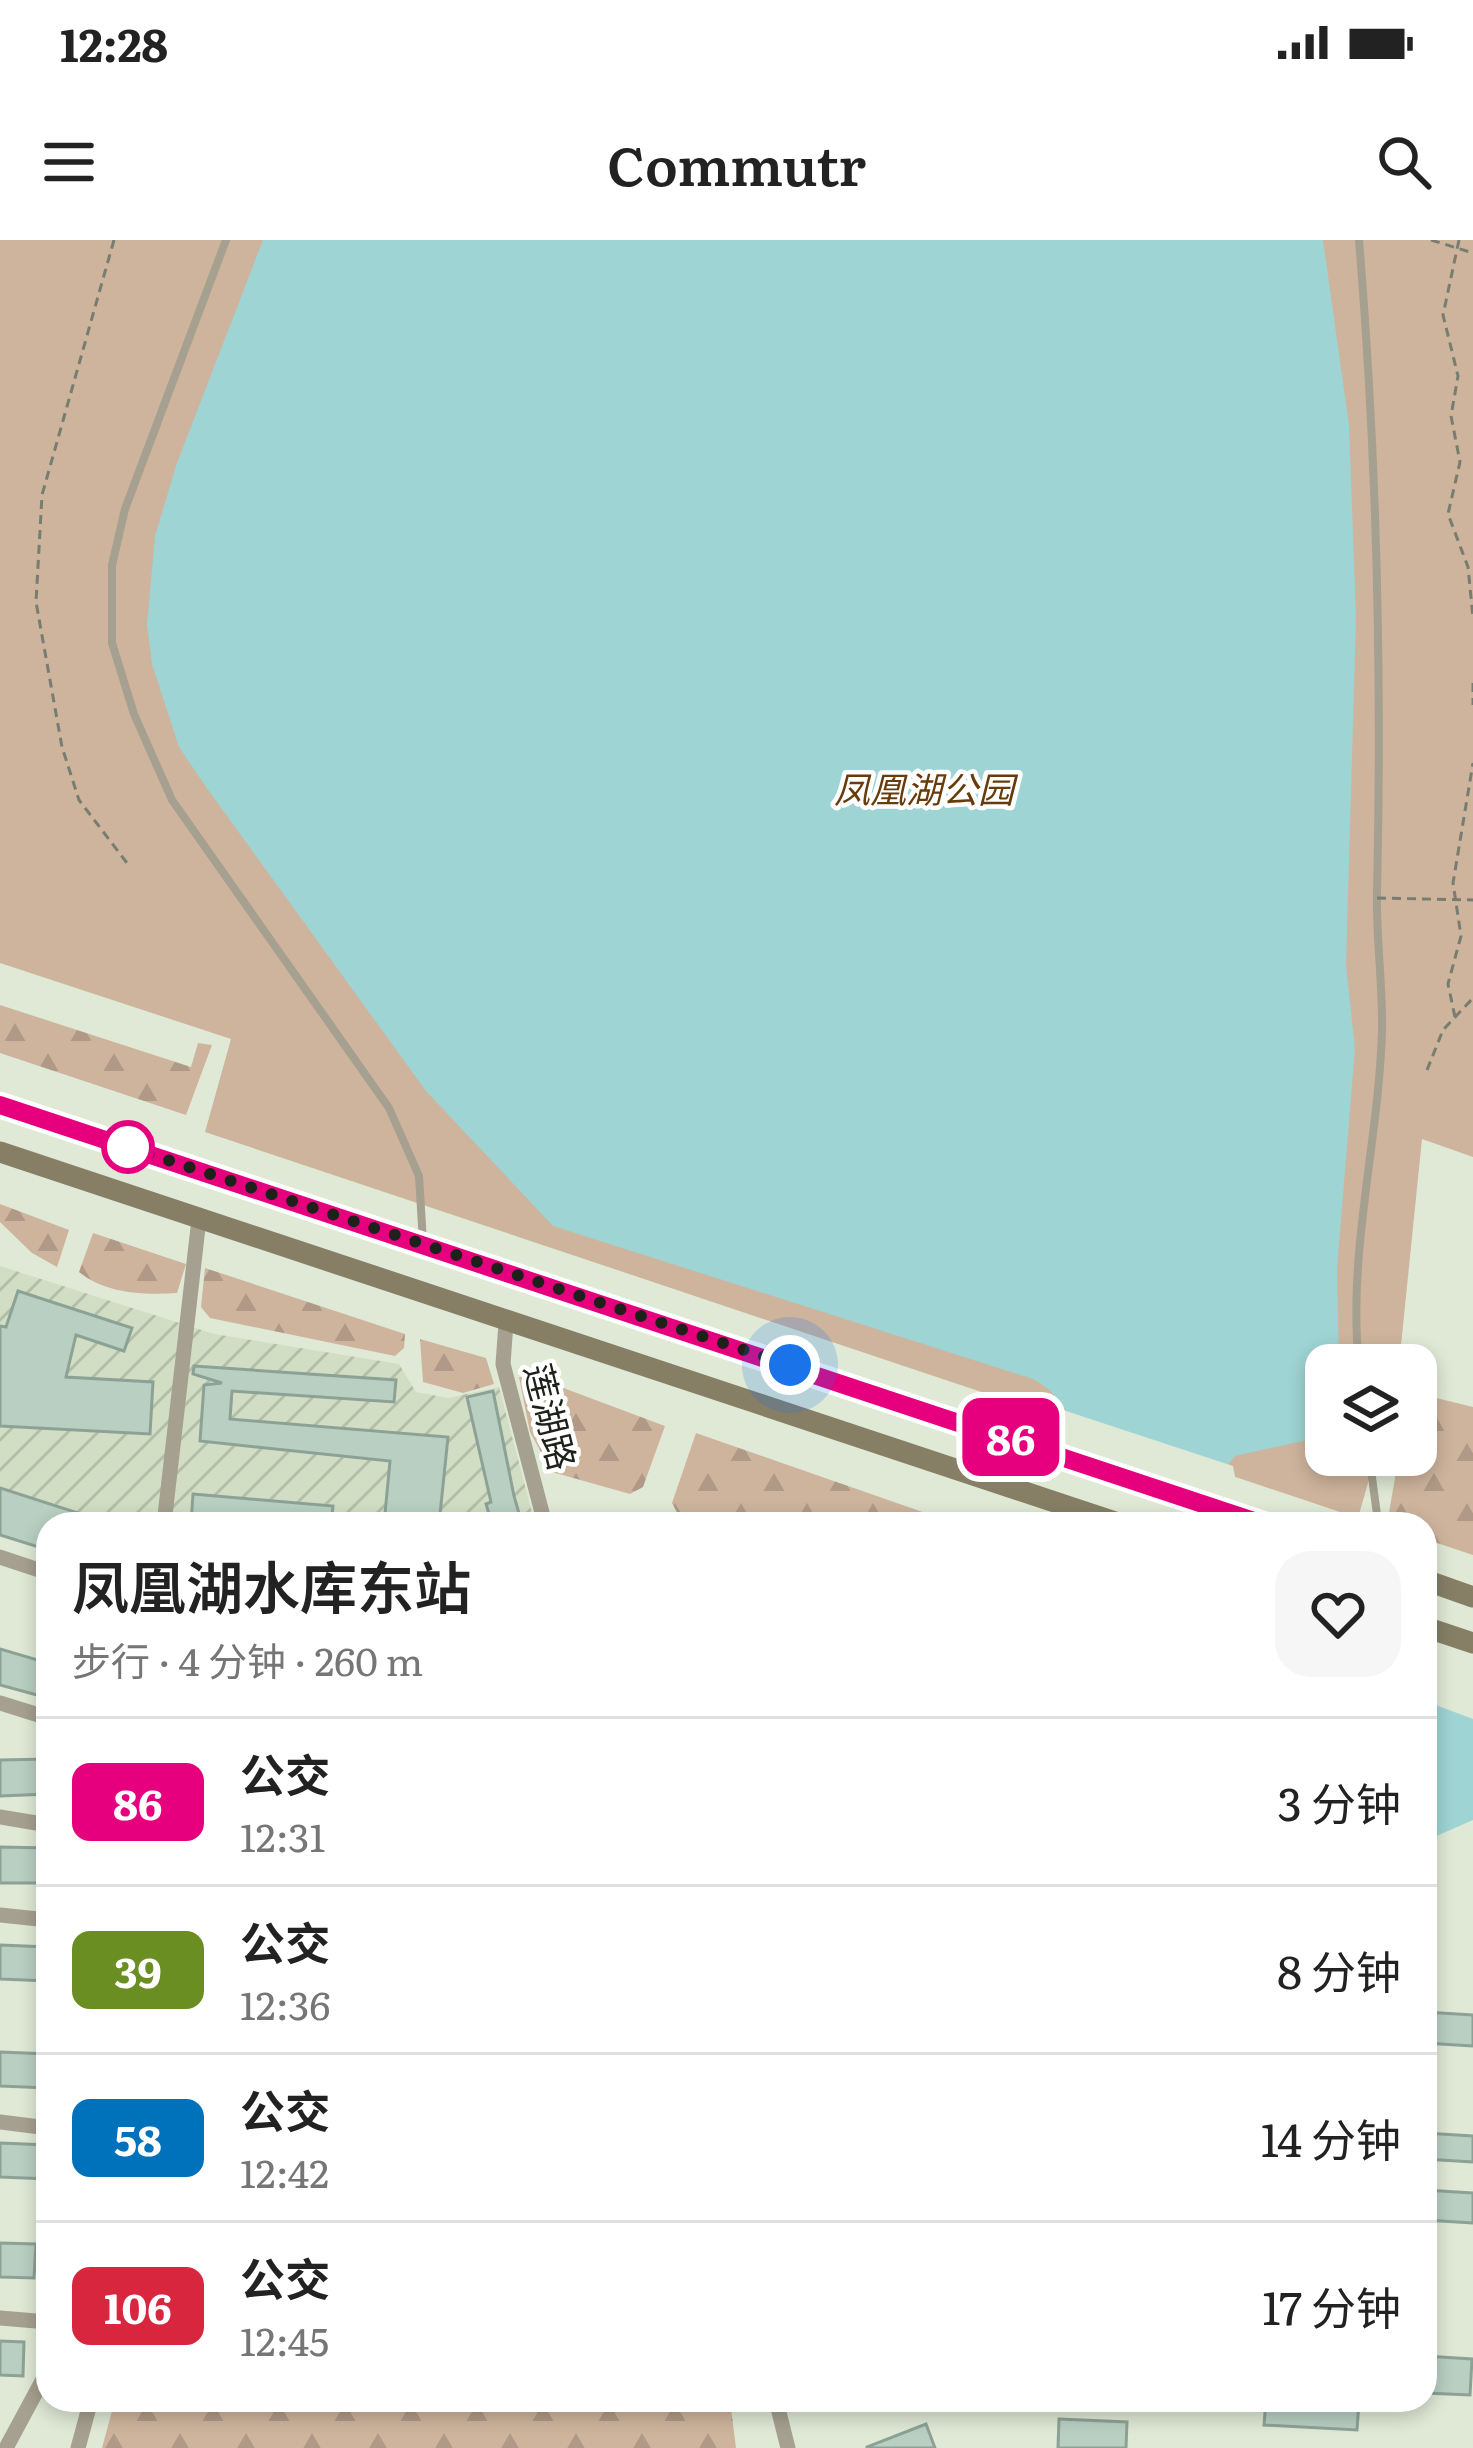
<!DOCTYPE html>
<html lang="zh">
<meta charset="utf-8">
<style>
body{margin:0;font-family:Literata,"Noto Sans SC",serif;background:#f6f6f6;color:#222;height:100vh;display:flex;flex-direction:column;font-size:45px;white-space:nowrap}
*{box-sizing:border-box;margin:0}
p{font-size:39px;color:#767676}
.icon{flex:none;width:66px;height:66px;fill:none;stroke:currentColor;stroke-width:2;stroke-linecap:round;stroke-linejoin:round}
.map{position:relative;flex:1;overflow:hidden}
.details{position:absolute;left:36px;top:1272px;width:1401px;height:900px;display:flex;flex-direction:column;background:#fff;border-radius:36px;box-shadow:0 6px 18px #0003}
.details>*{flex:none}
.badge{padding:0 24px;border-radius:18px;font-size:42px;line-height:78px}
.tools{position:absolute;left:1305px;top:1104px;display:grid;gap:24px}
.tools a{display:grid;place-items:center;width:132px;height:132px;border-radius:24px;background:#fff;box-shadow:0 6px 18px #0003;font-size:60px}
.you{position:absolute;width:60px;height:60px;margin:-30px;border:9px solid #fff;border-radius:50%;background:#1a73e8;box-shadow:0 0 0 18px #1a73e833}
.map>.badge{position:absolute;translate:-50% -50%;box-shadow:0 0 0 6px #fff}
.round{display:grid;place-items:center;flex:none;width:126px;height:126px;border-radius:36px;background:#f6f6f6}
.headline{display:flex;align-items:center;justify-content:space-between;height:204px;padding:0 36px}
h1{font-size:57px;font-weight:600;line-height:90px}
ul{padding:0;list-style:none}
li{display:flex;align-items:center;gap:36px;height:168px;padding:0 36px;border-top:3px solid #e0e0e0}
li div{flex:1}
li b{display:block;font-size:45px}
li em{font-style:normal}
li .badge{min-width:132px;font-weight:700;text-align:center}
.status{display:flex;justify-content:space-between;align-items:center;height:84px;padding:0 60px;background:#fff;direction:ltr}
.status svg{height:33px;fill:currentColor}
header{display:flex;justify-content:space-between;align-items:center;height:156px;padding:0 36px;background:#fff;font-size:54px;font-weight:600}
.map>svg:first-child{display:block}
</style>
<div class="status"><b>12:28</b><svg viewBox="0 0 49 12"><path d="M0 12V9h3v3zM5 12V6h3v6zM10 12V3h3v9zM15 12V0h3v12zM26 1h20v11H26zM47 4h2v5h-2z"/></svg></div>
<header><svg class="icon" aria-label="menu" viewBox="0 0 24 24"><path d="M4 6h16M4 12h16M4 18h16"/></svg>Commutr<svg class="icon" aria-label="search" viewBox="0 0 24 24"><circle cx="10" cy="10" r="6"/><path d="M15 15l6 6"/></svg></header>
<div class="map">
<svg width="1473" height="2208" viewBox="0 0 1473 2208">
<defs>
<pattern id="industrial-furrows" width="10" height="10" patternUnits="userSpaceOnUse" patternTransform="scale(3)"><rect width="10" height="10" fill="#d1dec4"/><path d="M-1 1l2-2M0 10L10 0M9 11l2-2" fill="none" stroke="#b3bea8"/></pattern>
<pattern id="forest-firs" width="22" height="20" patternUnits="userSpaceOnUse" patternTransform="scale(3)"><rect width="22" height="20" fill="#ceb49d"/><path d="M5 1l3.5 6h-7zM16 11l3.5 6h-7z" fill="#b09a87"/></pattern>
</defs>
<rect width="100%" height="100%" fill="#dfe9d5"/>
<polygon fill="url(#industrial-furrows)" points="0,1026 214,1094 399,1124 416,1152 448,1158 499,1147 535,1284 0,1283"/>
<g fill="url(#forest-firs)">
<polygon points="0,765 191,827 198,803 212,805 186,875 0,813"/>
<polygon points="0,964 69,990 57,1027 32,1013 0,982"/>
<path d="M93 993 186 1024 177 1053C144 1055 106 1054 79 1032Z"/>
<polygon points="205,1028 405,1094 404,1108 395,1116 210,1078 201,1067"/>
<polygon points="420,1099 486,1118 494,1144 463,1153 423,1142"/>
<polygon points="519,1137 542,1140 665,1186 643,1247 630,1254 552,1232 530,1192"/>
<polygon points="1416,1153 1473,1167 1473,1315 1425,1299 1425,1284 1387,1284 1399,1215 1416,1215"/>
<polygon points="696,1193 957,1284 683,1284 672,1263"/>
<polygon points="115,2160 730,2160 736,2208 102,2208"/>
</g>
<polygon fill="#ceb49d" points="0,0 1473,0 1473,917 1422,899 1399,1125 1326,1125 1326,1215 1376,1215 1358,1278 205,892 231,799 0,723"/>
<g fill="#9ed4d3">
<path d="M263 0H1323L1349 185 1356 378 1346 725 1355 809 1337 1028 1339 1125H1326V1196L1235 1216 1226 1227 1094 1284C1083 1231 1085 1167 1033 1139L553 986 426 851 206 547 179 507 152 424 147 384 155 296 177 223Z"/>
<polygon points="1425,1461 1473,1479 1473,1580 1425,1601"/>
</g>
<polygon fill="#dfe9d5" points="1063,1170 1233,1226 1244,1284 1089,1284"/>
<g fill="#b9cfc2" stroke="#8da296" stroke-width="3">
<polygon points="18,1051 132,1088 124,1111 76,1095 66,1137 153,1142 150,1194 0,1186 0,1086 6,1087"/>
<polygon points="194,1126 396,1140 394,1162 232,1151 230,1179 448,1197 439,1284 384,1284 390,1221 200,1201 204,1145 222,1143 193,1134"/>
<polygon points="493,1151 514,1256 522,1284 492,1284 486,1264 491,1262 467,1157"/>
<polygon points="0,1248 103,1281 103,1284 48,1284 48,1310 0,1295"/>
<polygon points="193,1254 333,1266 331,1284 218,1278 218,1284 191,1284"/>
<polygon points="0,1409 48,1423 48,1458 0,1445"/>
<polygon points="48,1519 48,1554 0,1556 0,1520"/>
<polygon points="0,1607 48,1608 48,1643 0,1643"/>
<polygon points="0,1705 48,1707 48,1741 0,1739"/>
<polygon points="1425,1772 1473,1775 1473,1806 1425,1803"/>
<polygon points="0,1812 48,1814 48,1848 0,1846"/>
<polygon points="1425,1893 1473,1896 1473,1922 1425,1919"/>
<polygon points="0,1903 48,1905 48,1939 0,1937"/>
<polygon points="1425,1950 1473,1953 1473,1983 1425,1980"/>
<polygon points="0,2003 36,2004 34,2038 0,2037"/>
<polygon points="0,2101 24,2102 23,2136 0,2135"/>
<polygon points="1425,2116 1472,2119 1470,2155 1425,2153"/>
<polygon points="1266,2160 1359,2162 1357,2190 1264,2185"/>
<polygon points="1059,2179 1127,2182 1126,2208 1058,2208"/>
<polygon points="926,2184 935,2208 867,2208 867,2207"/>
</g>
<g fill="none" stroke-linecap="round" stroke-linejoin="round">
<g stroke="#777e71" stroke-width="3" stroke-dasharray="9 6" stroke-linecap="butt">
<polyline points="114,0 42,255 36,362 62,507 79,560 130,627"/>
<polyline points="1431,0 1473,13"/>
<polyline points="1459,0 1443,75 1458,136 1451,176 1460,222 1448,274 1468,327 1473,378"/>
<polyline points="1473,443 1473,465"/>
<polyline points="1455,777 1448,744 1461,696 1453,643 1473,523"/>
<polyline points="1427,830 1443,790 1473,758"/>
</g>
<g stroke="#a5a08f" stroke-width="8">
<polyline points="226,0 125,269 112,325 112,403 134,474 172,560 389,868 419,936 423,1002"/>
<path d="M1359 1125C1347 1013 1379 902 1382 790 1383 745 1376 699 1377 654 1382 435 1377 218 1359 0"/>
<polyline points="1369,1215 1378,1282"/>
</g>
<g stroke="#a5a08f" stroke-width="15">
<polyline points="506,1083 503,1124 545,1284"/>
<polyline points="164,1284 199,979"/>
<polyline points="0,1317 48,1333"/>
<polyline points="0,1463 48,1478"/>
<polyline points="0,1577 48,1585"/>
<polyline points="0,1675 48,1680"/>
<polyline points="0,1882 48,1888"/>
<polyline points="0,2078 48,2082"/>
<polyline points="776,2160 788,2208"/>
<polyline points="6,2208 48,2130"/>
<polyline points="78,2208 91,2160"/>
</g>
<g stroke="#867f66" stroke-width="21">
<polyline points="0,865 1262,1284"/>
<polyline points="0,912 1121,1284"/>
<polyline points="1425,1340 1473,1357"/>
<polyline points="1425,1387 1473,1403"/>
</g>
<polyline stroke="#777e71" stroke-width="3" stroke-dasharray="9 6" stroke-linecap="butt" points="1377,658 1473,660"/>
</g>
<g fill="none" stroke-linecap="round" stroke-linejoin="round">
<defs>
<polyline id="line" points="0,865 1263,1284"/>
</defs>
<use href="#line" stroke="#fff" stroke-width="27"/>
<use href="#line" stroke="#e6007e" stroke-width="18"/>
<polyline stroke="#1d211a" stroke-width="12" stroke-dasharray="0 21.6" points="128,907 790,1125"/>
</g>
<circle fill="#fff" stroke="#e6007e" stroke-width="6" cx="128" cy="907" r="24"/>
<g text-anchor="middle" stroke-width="9" stroke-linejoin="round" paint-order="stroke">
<g font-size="36" font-style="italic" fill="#683c0a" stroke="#fff">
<text x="924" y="563">凤凰湖公园</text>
</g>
<g font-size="36" fill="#1d211a" stroke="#fff">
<text transform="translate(550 1177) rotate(76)" y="13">莲湖路</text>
</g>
</g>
</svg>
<div class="tools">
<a><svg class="icon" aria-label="layers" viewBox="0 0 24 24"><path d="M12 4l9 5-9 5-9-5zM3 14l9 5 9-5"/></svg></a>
</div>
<div class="you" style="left:790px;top:1125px"></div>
<b class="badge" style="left:1011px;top:1197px;background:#e6007e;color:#fff">86</b>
<section class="details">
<div class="headline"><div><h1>凤凰湖水库东站</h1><p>步行 · 4 分钟 · 260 m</p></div><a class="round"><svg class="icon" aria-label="heart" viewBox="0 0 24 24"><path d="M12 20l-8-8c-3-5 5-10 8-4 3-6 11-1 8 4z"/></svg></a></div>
<ul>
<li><span class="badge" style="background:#e6007e;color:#fff">86</span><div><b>公交</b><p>12:31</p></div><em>3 分钟</em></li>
<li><span class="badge" style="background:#6b8e23;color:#fff">39</span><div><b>公交</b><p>12:36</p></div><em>8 分钟</em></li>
<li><span class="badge" style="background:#0072bc;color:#fff">58</span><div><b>公交</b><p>12:42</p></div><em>14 分钟</em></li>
<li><span class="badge" style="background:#d7263d;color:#fff">106</span><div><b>公交</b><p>12:45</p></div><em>17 分钟</em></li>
</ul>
</section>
</div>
